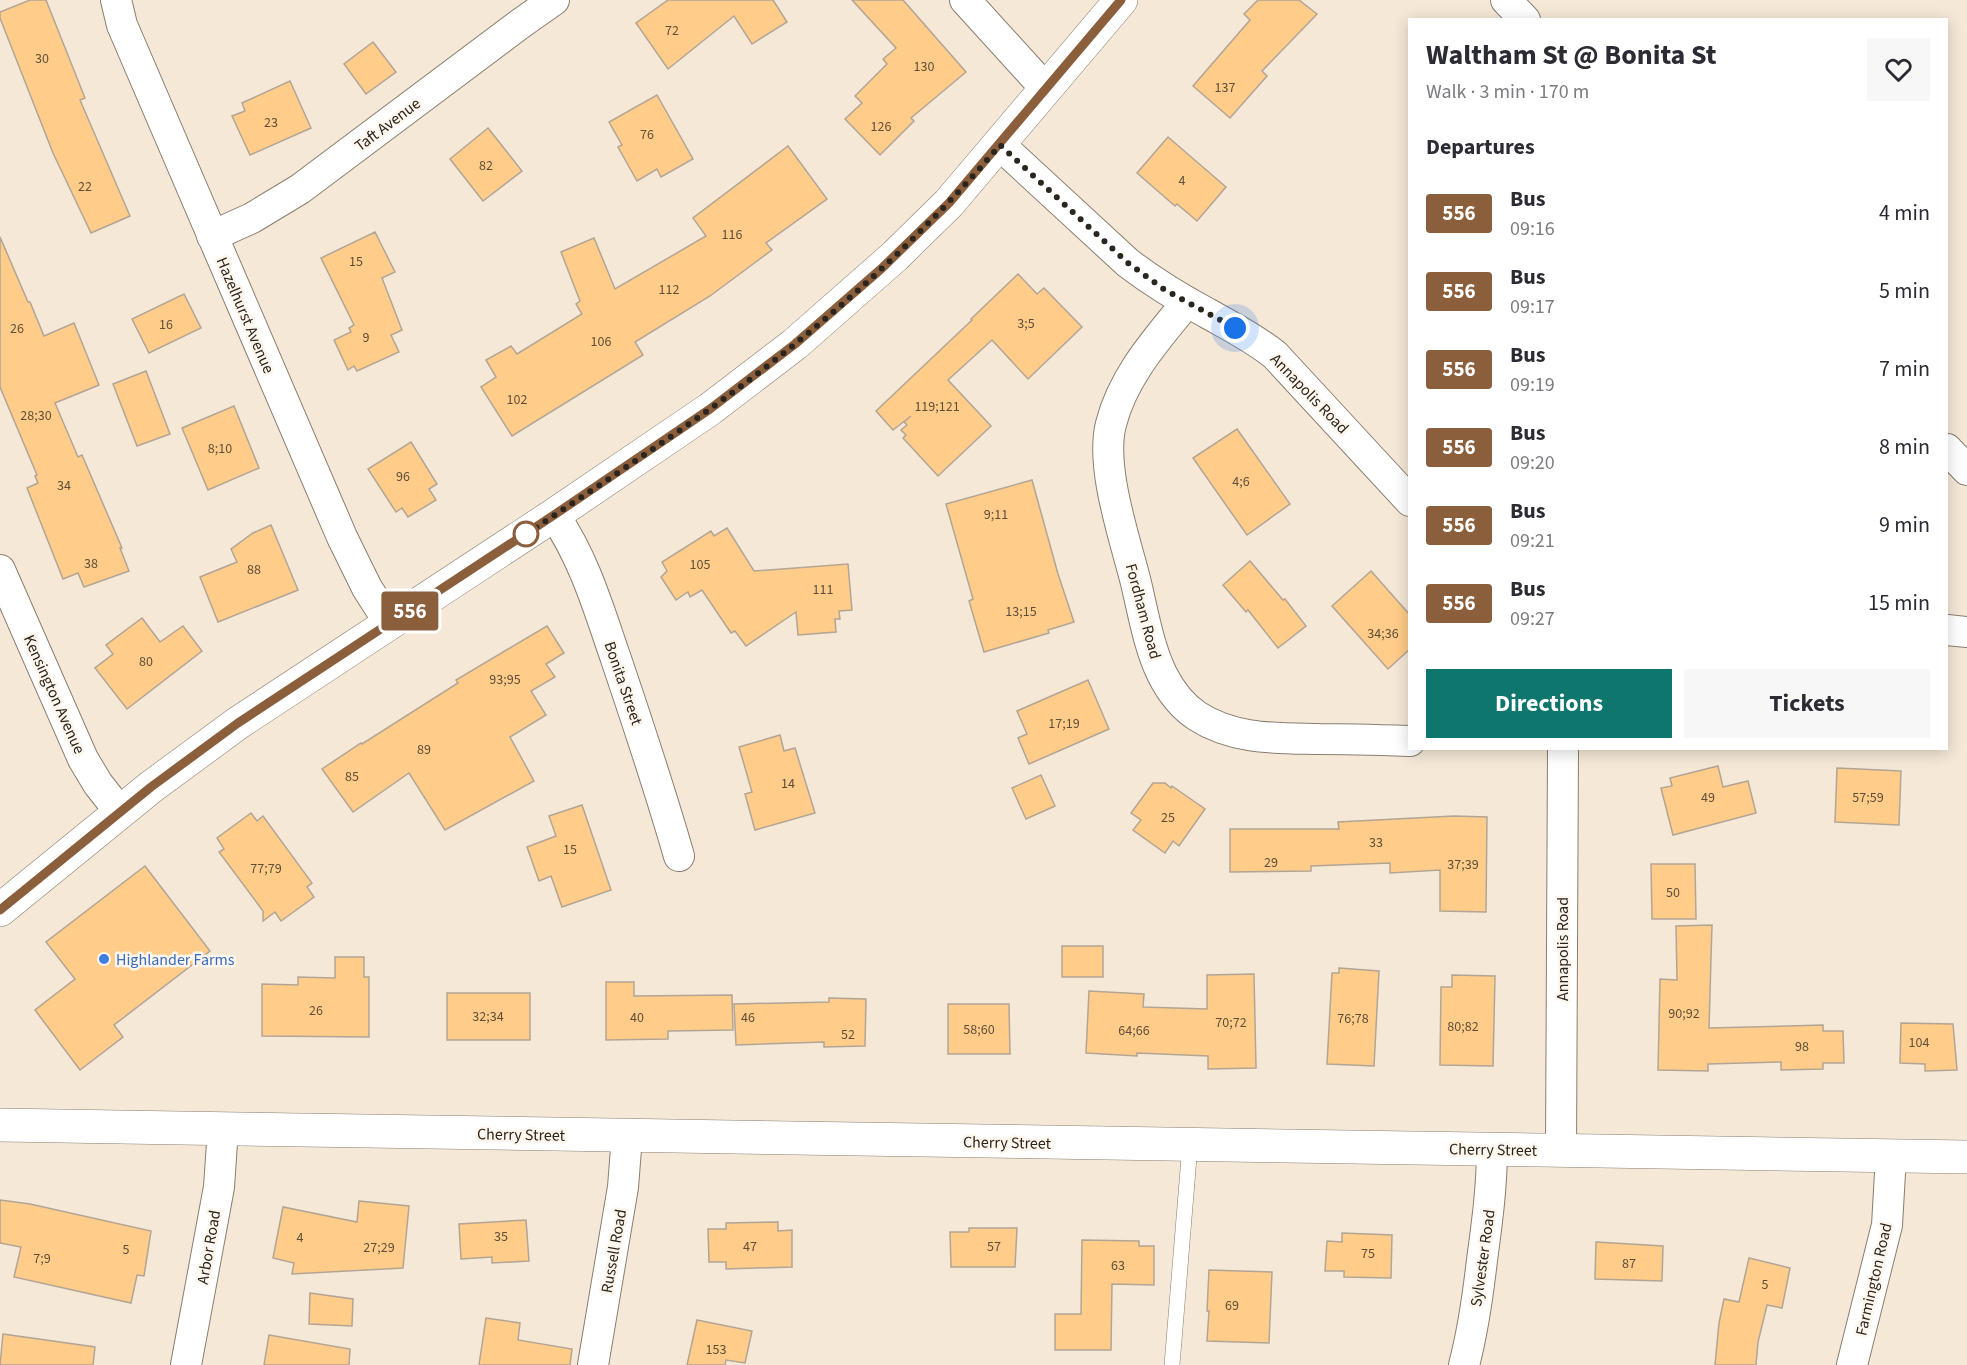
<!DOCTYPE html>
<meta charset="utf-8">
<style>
body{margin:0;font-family:"Source Sans 3",sans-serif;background:#f7f7f7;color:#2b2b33;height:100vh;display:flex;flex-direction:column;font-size:22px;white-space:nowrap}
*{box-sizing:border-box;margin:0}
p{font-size:20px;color:#7c7c81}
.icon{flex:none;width:33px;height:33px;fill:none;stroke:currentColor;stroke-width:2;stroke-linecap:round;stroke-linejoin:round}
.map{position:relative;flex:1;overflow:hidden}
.side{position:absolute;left:1408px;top:18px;width:540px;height:732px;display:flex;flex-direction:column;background:#fff;border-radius:0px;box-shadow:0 3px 15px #0003}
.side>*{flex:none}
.badge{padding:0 12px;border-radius:4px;font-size:21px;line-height:39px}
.you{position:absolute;width:30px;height:30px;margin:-15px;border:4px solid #fff;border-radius:50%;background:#1a73e8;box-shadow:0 0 0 9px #1a73e833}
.map>.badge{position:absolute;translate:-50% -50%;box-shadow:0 0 0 3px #fff}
h2{padding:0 18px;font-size:22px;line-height:54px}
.round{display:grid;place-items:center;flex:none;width:63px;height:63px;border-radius:0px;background:#f7f7f7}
.head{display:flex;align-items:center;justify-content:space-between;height:102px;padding:0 18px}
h1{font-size:28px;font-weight:700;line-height:45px}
.action{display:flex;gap:12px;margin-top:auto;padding:12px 18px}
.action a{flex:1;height:69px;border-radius:0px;background:#0f766e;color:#fff;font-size:24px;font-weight:700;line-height:69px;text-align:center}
.action a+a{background:#f7f7f7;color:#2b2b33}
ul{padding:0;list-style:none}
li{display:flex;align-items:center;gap:18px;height:78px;padding:0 18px}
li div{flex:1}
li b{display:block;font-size:22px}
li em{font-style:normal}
li .badge{min-width:66px;font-weight:700;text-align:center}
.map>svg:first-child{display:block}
</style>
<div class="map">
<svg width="1967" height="1365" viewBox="0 0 1967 1365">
<rect width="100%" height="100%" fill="#f5e8d7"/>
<g fill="#ffcc89" stroke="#b2a596" stroke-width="1.5">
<polygon points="30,0 46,0 85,98 80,100 130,216 91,233 53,153 0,18 0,12"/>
<polygon points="668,0 773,0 787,22 752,44 734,16 668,69 636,23"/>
<polygon points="852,0 903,0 966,72 911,118 914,121 880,155 845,119 862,103 855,96 887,64 883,59 896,48"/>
<polygon points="1258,0 1299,0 1317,14 1262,71 1267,76 1230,118 1193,86 1250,20 1244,14"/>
<polygon points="373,42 396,72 366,94 344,64"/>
<polygon points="290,81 311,128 250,155 232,116 245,111 242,103"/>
<polygon points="657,95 693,159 661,177 657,169 637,181 618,147 622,145 609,122"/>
<polygon points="488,128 522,171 483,201 450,159"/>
<polygon points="1168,137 1226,187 1197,221 1177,204 1175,206 1137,173"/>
<polygon points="788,146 827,199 766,243 772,250 710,296 635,342 643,355 512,436 481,387 496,377 486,360 511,346 517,354 582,314 576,304 580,301 561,252 594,238 615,289 706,236 693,218"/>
<polygon points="375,232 395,272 382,278 402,330 391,335 399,352 357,371 354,366 348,370 334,340 351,332 349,328 354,325 321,258"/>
<polygon points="0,237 28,302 30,302 44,336 74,323 99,385 55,403 78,457 82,455 122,548 120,548 129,571 84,587 78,573 63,579 27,488 38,483 35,476 37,475 0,387"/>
<polygon points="1018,274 1037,294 1044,288 1082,327 1028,379 992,340 948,380 991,426 938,476 903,438 906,435 901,430 907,425 904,422 911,416 893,430 876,411 972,320 971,319"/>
<polygon points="184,294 201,328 149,353 132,319"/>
<polygon points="146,371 170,434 137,446 113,384"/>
<polygon points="234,406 259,468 208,490 182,428"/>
<polygon points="1237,429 1290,504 1247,535 1193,458"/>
<polygon points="411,442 437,484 429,489 436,500 408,517 402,508 396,512 368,469"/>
<polygon points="1032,480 1058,574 1074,622 1048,630 1049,633 984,652 969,601 973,599 946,504"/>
<polygon points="271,525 298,590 218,622 200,577 237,562 231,549 253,533"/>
<polygon points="727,528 754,571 848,564 852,610 839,611 840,619 835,619 836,632 798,635 796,612 746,646 735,631 731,633 702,590 690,597 688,592 676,600 661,577 667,571 662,562 711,531 714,536"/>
<polygon points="1250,561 1283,600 1285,599 1306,626 1278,648 1248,610 1246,612 1223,585"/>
<polygon points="1371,571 1410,615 1410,649 1388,669 1332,606"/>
<polygon points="142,618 160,642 183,626 202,651 127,709 95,668 113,654 106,645"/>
<polygon points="547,626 564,653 546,664 555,677 531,691 546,715 510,737 534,781 445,830 409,773 353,812 322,769 361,743 362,744 458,683 456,680"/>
<polygon points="1088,680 1109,729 1029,764 1018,738 1027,734 1017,711"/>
<polygon points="780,735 784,751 795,748 815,813 755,830 745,794 752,792 739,747"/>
<polygon points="1718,766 1723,787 1748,781 1756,813 1673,835 1661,788 1672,786 1670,778"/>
<polygon points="1837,768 1901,771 1899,825 1835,822"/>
<polygon points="1041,775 1055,806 1026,819 1012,788"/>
<polygon points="1153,783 1165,783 1171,788 1172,786 1205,809 1179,846 1173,841 1165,853 1133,830 1141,820 1131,813"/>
<polygon points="582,805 611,890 562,907 551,876 539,881 527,847 556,836 549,816"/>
<polygon points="251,813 257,821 263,816 312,883 307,887 314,897 281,921 275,912 263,921 263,911 219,852 224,849 217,838"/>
<polygon points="1454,816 1487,817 1486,912 1440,911 1440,870 1390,873 1390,863 1311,866 1311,871 1230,872 1230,829 1339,829 1338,822"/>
<polygon points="1651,864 1695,864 1696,919 1652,919"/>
<polygon points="145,866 210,951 114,1025 123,1037 80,1070 35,1010 75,979 46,942"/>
<polygon points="1712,925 1709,1028 1823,1025 1823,1031 1843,1031 1844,1063 1823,1063 1823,1069 1781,1070 1781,1062 1708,1064 1708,1071 1658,1070 1660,979 1677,980 1676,926"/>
<rect x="1062" y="946" width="41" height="31"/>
<polygon points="335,957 364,957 364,977 369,977 369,1037 262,1036 262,984 298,985 298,977 335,978"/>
<polygon points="1339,968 1379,971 1374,1066 1327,1064 1332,973 1339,973"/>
<polygon points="1254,974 1256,1068 1208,1069 1208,1056 1137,1053 1137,1056 1086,1053 1089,991 1144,994 1143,1007 1207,1009 1207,975"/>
<polygon points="1452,975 1495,976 1493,1066 1440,1065 1441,987 1452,987"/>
<polygon points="606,982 634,982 634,996 732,995 733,1030 668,1031 668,1039 606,1040"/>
<rect x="447" y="993" width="83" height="47"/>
<polygon points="829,998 866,999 865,1046 824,1047 824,1042 736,1045 734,1004 829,1002"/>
<polygon points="948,1004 1009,1004 1010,1054 948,1054"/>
<polygon points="1901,1023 1953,1024 1957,1070 1925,1071 1925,1064 1900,1063"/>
<polygon points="0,1200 30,1204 151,1231 144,1276 137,1275 131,1303 14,1277 21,1247 0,1243"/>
<polygon points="359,1201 409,1206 403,1268 292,1274 294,1263 273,1258 283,1207 357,1222"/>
<polygon points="526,1220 529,1261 492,1263 492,1257 461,1259 459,1224"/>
<polygon points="778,1222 778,1231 792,1230 792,1267 726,1269 726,1262 709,1262 708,1229 726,1229 726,1223"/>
<polygon points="969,1228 1017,1228 1015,1267 951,1267 950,1232 969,1232"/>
<polygon points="1342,1233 1392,1235 1391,1278 1344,1277 1344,1271 1325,1271 1327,1241 1342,1242"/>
<polygon points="1082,1240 1139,1241 1139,1246 1154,1246 1154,1285 1112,1284 1111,1350 1055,1350 1055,1314 1081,1314"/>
<polygon points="1596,1242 1663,1246 1662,1281 1595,1279"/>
<polygon points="1749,1258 1790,1268 1782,1308 1767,1305 1758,1342 1756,1365 1715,1365 1719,1323 1724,1299 1739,1302"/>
<polygon points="1209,1270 1272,1272 1269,1343 1207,1341 1209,1311 1207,1311"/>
<polygon points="310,1293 353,1299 352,1326 309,1324"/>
<polygon points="486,1318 520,1323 518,1340 572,1349 570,1365 479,1365"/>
<polygon points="697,1320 752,1331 745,1363 726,1360 725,1365 687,1365"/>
<polygon points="3,1334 95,1347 93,1365 0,1365"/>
<polygon points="269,1335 350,1349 349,1365 264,1365"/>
</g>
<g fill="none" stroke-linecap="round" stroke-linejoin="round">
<defs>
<polyline id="service" points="1172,1365 1190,1145"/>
<g id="minor">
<polyline points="116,0 122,25 342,537 367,588 390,624"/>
<polyline points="965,0 1046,89"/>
<polyline points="1506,0 1525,20"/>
<path d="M1000 145 1128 263C1153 282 1179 298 1207 313 1230 326 1254 338 1275 355L1410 501"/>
<polyline points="212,236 252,218 300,189 520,24 554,0"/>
<path d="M1187 302C1157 339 1123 376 1111 424 1100 466 1124 536 1135 579 1143 611 1148 645 1162 674 1170 690 1182 706 1197 716 1234 740 1277 738 1319 739 1350 739 1380 740 1410 741"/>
<polyline points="1947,449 1967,470"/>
<path d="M554 515C584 558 599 610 616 659 638 724 660 790 679 856"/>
<polyline points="0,570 83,759 98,784 120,812"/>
<polyline points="1947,630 1967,632"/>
<polyline points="1561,1150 1563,748"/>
<polyline points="186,1365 219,1187 223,1128"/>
<polyline points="593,1365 623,1187 627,1136"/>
<path d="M1464 1365C1473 1331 1478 1295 1482 1260 1487 1223 1492 1186 1492 1149"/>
<polyline points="1852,1365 1887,1225 1891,1156"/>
</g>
<polyline id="tertiary" points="0,1125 1967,1157"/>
<polyline id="secondary" points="0,910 151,787 238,723 554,515 710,409 795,344 895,256 949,203 1121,0"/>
</defs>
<use href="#service" stroke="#8a7e6f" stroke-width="16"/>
<use href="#minor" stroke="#8a7e6f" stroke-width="32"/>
<use href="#tertiary" stroke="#8a7e6f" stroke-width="34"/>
<use href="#secondary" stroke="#8a7e6f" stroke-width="34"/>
<use href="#service" stroke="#fff" stroke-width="15"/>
<use href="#minor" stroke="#fff" stroke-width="30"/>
<use href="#tertiary" stroke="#fff" stroke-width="33"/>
<use href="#secondary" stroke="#fff" stroke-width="33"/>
</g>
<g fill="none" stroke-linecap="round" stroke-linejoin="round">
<defs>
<polyline id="line" points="0,910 151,787 238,723 554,515 710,409 795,344 881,269 949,203 1121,0"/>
</defs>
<use href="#line" stroke="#fff" stroke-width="14"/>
<use href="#line" stroke="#8b5e3c" stroke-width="9"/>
<path stroke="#2a251f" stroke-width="6" stroke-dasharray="0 10.8" d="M526 534 518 540C588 492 660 446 729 395 828 322 920 239 1000 145L1128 263 1165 290 1235 328"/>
</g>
<circle fill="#fff" stroke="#8b5e3c" stroke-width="3" cx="526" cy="534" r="12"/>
<circle fill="#3f7fe0" stroke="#fef6ec" stroke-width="2" cx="104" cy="959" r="6"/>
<g text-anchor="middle" stroke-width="5" stroke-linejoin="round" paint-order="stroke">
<g font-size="14" fill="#5f4f3a">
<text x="672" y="35">72</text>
<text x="42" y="63">30</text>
<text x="924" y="71">130</text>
<text x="1225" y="92">137</text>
<text x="271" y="127">23</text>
<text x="881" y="131">126</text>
<text x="647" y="139">76</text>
<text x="486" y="170">82</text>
<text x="1182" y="185">4</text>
<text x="85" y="191">22</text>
<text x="732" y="239">116</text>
<text x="356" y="266">15</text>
<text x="669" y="294">112</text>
<text x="1026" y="328">3;5</text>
<text x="166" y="329">16</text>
<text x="17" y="333">26</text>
<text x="366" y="342">9</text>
<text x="601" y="346">106</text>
<text x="517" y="404">102</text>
<text x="937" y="411">119;121</text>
<text x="36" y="420">28;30</text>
<text x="220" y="453">8;10</text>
<text x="403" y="481">96</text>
<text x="1241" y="486">4;6</text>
<text x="64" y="490">34</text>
<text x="996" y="519">9;11</text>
<text x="91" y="568">38</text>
<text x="700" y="569">105</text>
<text x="254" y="574">88</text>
<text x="823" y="594">111</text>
<text x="1021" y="616">13;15</text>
<text x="1383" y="638">34;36</text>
<text x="146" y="666">80</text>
<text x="505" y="684">93;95</text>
<text x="1064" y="728">17;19</text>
<text x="424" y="754">89</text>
<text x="352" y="781">85</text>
<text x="788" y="788">14</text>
<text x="1708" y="802">49</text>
<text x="1868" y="802">57;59</text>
<text x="1168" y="822">25</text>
<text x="1376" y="847">33</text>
<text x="570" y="854">15</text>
<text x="1271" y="867">29</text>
<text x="1463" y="869">37;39</text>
<text x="266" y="873">77;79</text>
<text x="1673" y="897">50</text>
<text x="316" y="1015">26</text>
<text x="1684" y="1018">90;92</text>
<text x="488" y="1021">32;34</text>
<text x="637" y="1022">40</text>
<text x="748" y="1022">46</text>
<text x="1353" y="1023">76;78</text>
<text x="1231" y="1027">70;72</text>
<text x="1463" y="1031">80;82</text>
<text x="979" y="1034">58;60</text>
<text x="1134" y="1035">64;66</text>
<text x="848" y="1039">52</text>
<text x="1919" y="1047">104</text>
<text x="1802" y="1051">98</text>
<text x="501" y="1241">35</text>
<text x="300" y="1242">4</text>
<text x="750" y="1251">47</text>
<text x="994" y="1251">57</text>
<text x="379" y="1252">27;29</text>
<text x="126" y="1254">5</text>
<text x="1368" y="1258">75</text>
<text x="42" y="1263">7;9</text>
<text x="1629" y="1268">87</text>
<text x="1118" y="1270">63</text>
<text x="1765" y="1289">5</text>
<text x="1232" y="1310">69</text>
<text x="716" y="1354">153</text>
</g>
<g font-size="16" fill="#2a251f" stroke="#fef6ec">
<text transform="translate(387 124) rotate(-37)" y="6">Taft Avenue</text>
<text transform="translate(246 315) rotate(67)" y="6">Hazelhurst Avenue</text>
<text transform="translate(1310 393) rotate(46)" y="6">Annapolis Road</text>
<text transform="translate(1144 611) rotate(75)" y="6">Fordham Road</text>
<text transform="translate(624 683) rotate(71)" y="6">Bonita Street</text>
<text transform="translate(55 694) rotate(66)" y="6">Kensington Avenue</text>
<text transform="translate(1562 949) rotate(-90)" y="6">Annapolis Road</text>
<text transform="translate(521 1134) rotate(1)" y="6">Cherry Street</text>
<text transform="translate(1007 1142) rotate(1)" y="6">Cherry Street</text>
<text transform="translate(1493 1149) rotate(1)" y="6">Cherry Street</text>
<text transform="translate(208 1247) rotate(-80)" y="6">Arbor Road</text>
<text transform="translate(613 1251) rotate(-80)" y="6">Russell Road</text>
<text transform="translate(1482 1258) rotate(-82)" y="6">Sylvester Road</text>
<text transform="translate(1873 1279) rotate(-77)" y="6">Farmington Road</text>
</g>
<g font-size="16" fill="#366cbe" stroke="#fef6ec" text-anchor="start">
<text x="116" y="965">Highlander Farms</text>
</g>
</g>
</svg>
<div class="you" style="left:1235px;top:328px"></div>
<b class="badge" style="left:410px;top:611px;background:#8b5e3c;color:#fff">556</b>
<section class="side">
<div class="head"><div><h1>Waltham St @ Bonita St</h1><p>Walk · 3 min · 170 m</p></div><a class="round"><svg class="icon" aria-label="heart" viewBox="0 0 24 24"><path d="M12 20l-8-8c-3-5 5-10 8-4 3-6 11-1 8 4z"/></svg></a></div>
<h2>Departures</h2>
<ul>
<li><span class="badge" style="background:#8b5e3c;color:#fff">556</span><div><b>Bus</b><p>09:16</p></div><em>4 min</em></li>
<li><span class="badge" style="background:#8b5e3c;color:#fff">556</span><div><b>Bus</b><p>09:17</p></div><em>5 min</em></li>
<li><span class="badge" style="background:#8b5e3c;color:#fff">556</span><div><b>Bus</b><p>09:19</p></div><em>7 min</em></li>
<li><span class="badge" style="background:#8b5e3c;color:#fff">556</span><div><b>Bus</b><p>09:20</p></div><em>8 min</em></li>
<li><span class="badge" style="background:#8b5e3c;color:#fff">556</span><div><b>Bus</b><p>09:21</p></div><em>9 min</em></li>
<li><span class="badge" style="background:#8b5e3c;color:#fff">556</span><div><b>Bus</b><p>09:27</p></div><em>15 min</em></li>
</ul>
<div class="action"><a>Directions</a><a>Tickets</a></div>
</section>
</div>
